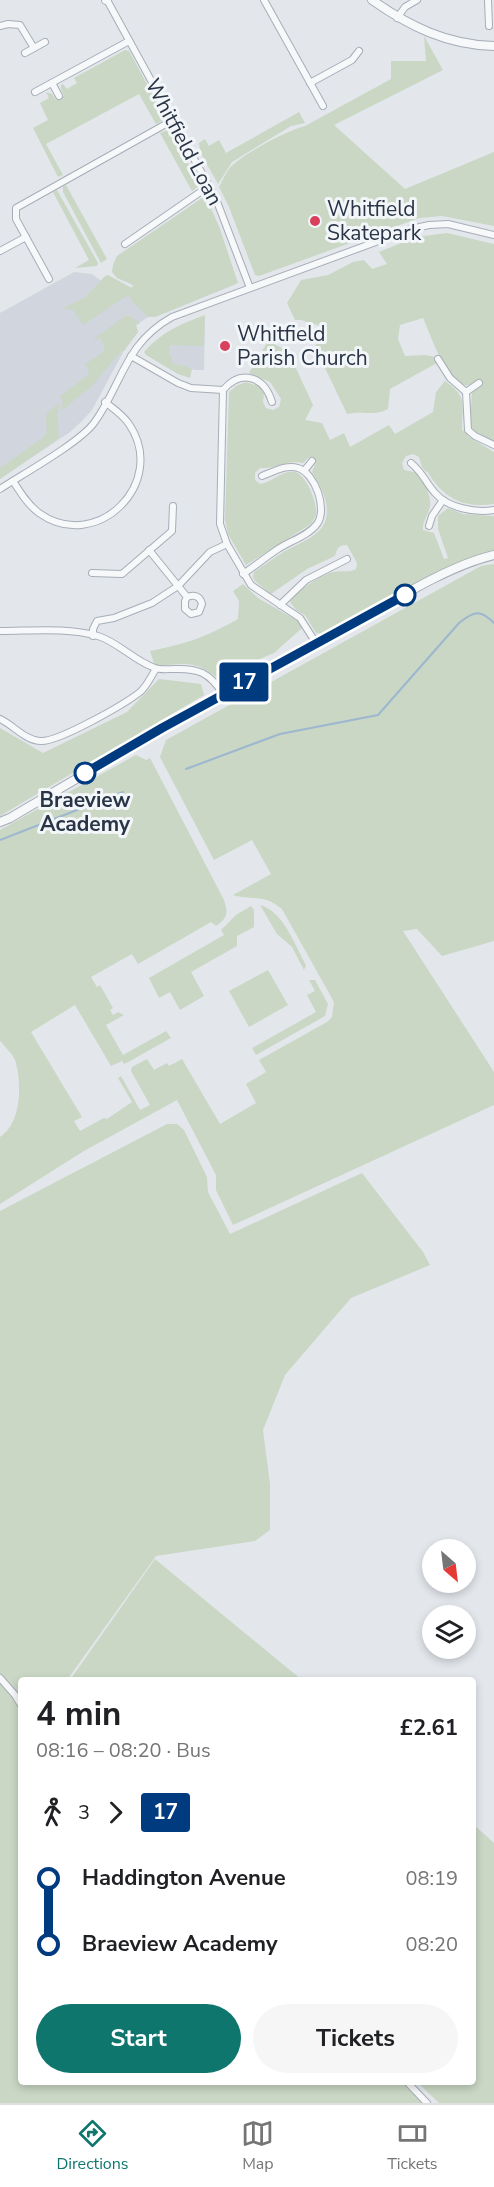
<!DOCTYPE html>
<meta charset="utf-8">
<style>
body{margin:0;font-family:"Nunito Sans",sans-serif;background:#f6f6f6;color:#202124;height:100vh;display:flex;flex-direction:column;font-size:22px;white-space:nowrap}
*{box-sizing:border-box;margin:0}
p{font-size:20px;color:#757577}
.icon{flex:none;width:33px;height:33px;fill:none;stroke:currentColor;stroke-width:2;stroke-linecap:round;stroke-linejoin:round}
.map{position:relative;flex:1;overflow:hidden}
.panel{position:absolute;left:18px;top:1677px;width:458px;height:408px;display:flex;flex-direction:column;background:#fff;border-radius:6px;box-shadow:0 3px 9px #0003}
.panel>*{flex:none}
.badge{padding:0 12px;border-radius:4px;font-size:21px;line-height:39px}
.needle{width:39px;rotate:152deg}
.buttons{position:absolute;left:422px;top:1539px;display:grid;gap:12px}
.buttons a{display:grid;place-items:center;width:54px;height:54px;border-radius:50%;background:#fff;box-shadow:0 3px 9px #0003;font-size:30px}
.map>.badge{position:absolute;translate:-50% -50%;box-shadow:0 0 0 3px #fff}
.legs{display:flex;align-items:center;gap:9px;height:66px;padding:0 18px;font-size:20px}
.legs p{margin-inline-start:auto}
.overview{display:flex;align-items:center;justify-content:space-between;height:102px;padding:0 18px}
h1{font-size:33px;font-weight:700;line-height:45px}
.button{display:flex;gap:12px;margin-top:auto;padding:12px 18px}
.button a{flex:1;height:69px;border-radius:36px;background:#0f766e;color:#fff;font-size:24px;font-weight:700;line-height:69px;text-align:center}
.button a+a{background:#f6f6f6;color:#202124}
ul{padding:0 18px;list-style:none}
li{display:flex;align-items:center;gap:21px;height:66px;font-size:22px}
li i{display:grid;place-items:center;width:9px;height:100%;margin:0 8px;background:currentColor}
li i::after{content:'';width:15px;height:15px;margin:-8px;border:4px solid;border-radius:50%;background:#fff}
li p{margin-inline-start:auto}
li:first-child i{background:linear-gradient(#0000 50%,currentColor 0)}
li:last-child i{background:linear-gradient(currentColor 50%,#0000 0)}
.menu{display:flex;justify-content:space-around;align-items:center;height:84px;border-top:2px solid #e0e0e0;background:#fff;font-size:16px;color:#757577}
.menu a{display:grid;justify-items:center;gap:3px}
.menu .current{color:#0f766e}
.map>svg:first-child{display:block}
</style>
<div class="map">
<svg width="494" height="2103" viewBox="0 0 494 2103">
<rect width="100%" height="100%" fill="#e3e7ec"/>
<g fill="#d1d6de">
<polygon points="74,272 92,274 104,283 132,289 133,285 239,281 236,284 155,317 148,317 136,325 138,332 127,345 92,410 82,421 70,432 0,479 0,313"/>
<polygon points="205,317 204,370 194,370 186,366 172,363 158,343"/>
</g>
<g fill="#c9d7c4">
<path d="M424 36 443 70 334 125 405 189 494 152V226L442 216 419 218 259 276 255 275 229 207 219 187C224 178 227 169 235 163 251 150 286 131 305 126L391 79V61H426Z"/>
<polygon points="125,50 129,51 164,115 163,120 156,124 139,94 46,144 63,175 58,177 33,128 48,120 40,103 49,98 46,92 52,94 56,100 64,96 61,89 61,85 63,84 67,89 77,83 74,78"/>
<polygon points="299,112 305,123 291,126 232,162 218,184 200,152 199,143 205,139 209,146 219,140 226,153"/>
<polygon points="167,130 169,130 200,185 192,191 160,133"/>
<polygon points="66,185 107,259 101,263 63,192 63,186"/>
<polygon points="57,190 98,263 97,266 75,268 89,260 53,192"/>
<path d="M205 196 219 226 238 283 155 317H148C140 308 134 305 128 295L83 325 73 310 63 308 86 297 105 276 108 275 132 288 133 285 117 278 112 272 113 265 117 256Z"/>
<path d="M447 233 494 244V442C485 437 473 434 470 423L472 391 482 385 478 380C474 382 470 386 465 385 446 383 430 333 423 318L400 325 398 339 405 356 425 355 436 357 437 363 390 389 388 409C372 417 364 410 347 414L315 347 324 327 301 320H295L287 303 301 280 328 275 353 262 364 260 372 269 387 264 379 252 416 237Z"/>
<path d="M205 315 204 346 170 345 169 355 172 357V363L186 366 192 369 190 378 178 374 146 355 144 352C163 331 179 325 205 315Z"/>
<polygon points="125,316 130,316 140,323 136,325 138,332 124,351 121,351 92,386 61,411 63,401 60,396 88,375 89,370 85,364 105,351 101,338 95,340 94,339"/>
<path d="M268 341 288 351 313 405 305 420 322 423 330 440 344 433 350 447 389 425 395 434 433 412 436 392 445 381C468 397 462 404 462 429L469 437 494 452V504C463 509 442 497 427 471L426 472 422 467 419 457 413 454 406 456 402 463 404 470C405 470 413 472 414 472 423 477 432 497 430 507 428 515 422 522 423 530L434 533 444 559 448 558 438 529V516L448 508 463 514 494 516V551L455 564 324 634 316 633 305 615 297 611 290 602C298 590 319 576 333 572 341 570 349 573 356 569L357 563 347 545C339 545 337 548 335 556L307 569 271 594 255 581 253 577 254 572C265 565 275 557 285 551 296 545 309 540 318 532 336 515 323 489 312 472L316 462 313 457 308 458 303 463C286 459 279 469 260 468L255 473V480L260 484C274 482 281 470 294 472 306 473 318 504 316 515 315 518 313 521 311 524L246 565 228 534 225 520 229 392 236 386 246 382 260 387 264 394 263 402 266 408 273 410 279 407 281 399 270 382 249 373Z"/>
<path d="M60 403 57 416 59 438 0 479V468L45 436C52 415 35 420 60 403Z"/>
<path d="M494 564V941L442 956 417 929 403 931 494 1072V1105L233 1225 216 1190V1175L177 1100 84 1151 0 1204V1137C22 1123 22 1082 15 1060 12 1053 5 1047 0 1041V830L136 755 146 760 150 758 224 900C228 913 228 918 216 926L211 922 138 964 132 954 91 977 97 987 100 985 113 1008 110 1010 113 1015 118 1012 124 1015 106 1025 123 1055 166 1031 171 1038 130 1061 124 1064 122 1061 111 1066 75 1005 31 1032 82 1117 74 1121 80 1131 104 1118 107 1119 132 1102 118 1078 121 1076 140 1110 150 1105 131 1071 132 1067 147 1059 154 1070 167 1063 169 1066 182 1059 220 1124 256 1103 246 1084 266 1072 259 1060 327 1022 332 1017 334 1002 282 909C263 893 254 901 233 895L271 874 252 840 214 860 160 757 166 740 481 566Z"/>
<path d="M243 584 258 598 298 621 302 628 274 653 260 659 251 666 217 678C196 659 182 664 155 666L150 651C186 644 206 637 238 619L239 601 233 591Z"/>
<polygon points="159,679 201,684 204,695 0,816 0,728 43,753 127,712"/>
<path d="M260 905C284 912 294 944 306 965L304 970 292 947 277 934Z"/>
<polygon points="251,906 254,910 254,927 237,936 237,946 191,972 204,996 180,1010 170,992 159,998 149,978 224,935 221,930 236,915"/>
<polygon points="268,970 288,1005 249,1027 229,991"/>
<polygon points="309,980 315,980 328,1004 325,1016 256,1055 252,1048 316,1012 307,995 315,991"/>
<polygon points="167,1124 177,1124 184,1130 207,1177 208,1192 230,1234 362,1173 423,1252 430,1265 351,1298 285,1375 263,1430 270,1484 270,1530 255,1541 156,1556 67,1680 21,1680 21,2082 403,2082 423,2103 0,2103 0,1211"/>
<polygon points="155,1559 302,1680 70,1680"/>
<polygon points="473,1824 494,1843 494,2103 439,2103 417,2082 472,2082"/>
</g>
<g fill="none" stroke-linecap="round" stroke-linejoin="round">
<g stroke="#9cb7cf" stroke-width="2">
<path d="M186 769 280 734 378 715 459 623C474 611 480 609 494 623"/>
<polyline points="0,840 123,792"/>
</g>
<defs>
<g id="minor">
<polyline points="107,0 216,199 250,288"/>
<polyline points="264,0 323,106"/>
<polyline points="488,0 489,26"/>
<polyline points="397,18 405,7 417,0"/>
<polyline points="0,26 8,24 20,25 34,48"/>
<polyline points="25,53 45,42"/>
<polyline points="52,83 59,96"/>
<polyline points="310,83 352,60 359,51"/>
<polyline points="35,92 129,41"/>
<polyline points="125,244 209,186"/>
<polyline points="0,251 26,237"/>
<polyline points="49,279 16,219 16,208 173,120"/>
<polyline points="131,356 178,383 191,388 223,390"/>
<polyline points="438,359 450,378 466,392 468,430 475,436 494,445"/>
<polyline points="466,392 479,383"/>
<path d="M272 402C264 376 241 369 223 390L220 524 227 544 251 585 300 618 316 643"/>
<path d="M411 463C424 474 425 482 435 493 448 508 475 513 494 510"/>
<polyline points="304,471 312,461"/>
<path d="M13 481C20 492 28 505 39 513 96 554 169 483 129 424 123 415 114 409 105 402"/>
<path d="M0 489C23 474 79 443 94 423 123 383 124 344 172 317L411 229 429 225 448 224 494 235"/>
<polyline points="429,526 432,516 443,500"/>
<path d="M149 550 187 597 185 601V609L191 614 199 612 202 604C200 596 194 594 187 597"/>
<polyline points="92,573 122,574 172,531 173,506"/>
<path d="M243 574C255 566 266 557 278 549 290 541 308 536 317 524 328 509 315 473 298 468 286 464 273 472 262 476"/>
<polyline points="280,605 306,580 347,559"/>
<path d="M0 631C31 631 67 627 98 636 118 642 134 661 155 668 160 670 167 669 173 669 198 668 209 672 223 694"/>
<polyline points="93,636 93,629 97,621 114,618 152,603 178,586 210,552 227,544"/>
<path d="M0 719C13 725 25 740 40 741 57 743 125 704 140 692 147 686 151 676 156 669"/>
<polyline points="0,1678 15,1695 21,1705"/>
<polyline points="407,2082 427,2103"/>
</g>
<g id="tertiary">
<polyline points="106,0 107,0"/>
<path d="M372 0C409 26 447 45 494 46"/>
<path d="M0 822 10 818C121 752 233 688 347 627 390 603 447 566 494 555"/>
</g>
</defs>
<use href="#minor" stroke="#a7aeb7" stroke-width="8"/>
<use href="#tertiary" stroke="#a7aeb7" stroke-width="10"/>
<use href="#minor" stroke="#f6f8fa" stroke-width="6"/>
<use href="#tertiary" stroke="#f6f8fa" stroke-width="8"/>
</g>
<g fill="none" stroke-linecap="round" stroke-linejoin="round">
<defs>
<polyline id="line-1" points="85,773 162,728 405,595"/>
</defs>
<use href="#line-1" stroke="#fff" stroke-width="14"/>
<use href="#line-1" stroke="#003b80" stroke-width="9"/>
</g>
<g fill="#d9405e" stroke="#f3f6f9" stroke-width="2">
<circle cx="315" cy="221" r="6"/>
<circle cx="225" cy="346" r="6"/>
</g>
<g fill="#fff" stroke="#003b80" stroke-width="3">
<circle cx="405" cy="595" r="10"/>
<circle cx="85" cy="773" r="10"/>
</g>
<g text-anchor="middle" stroke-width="6" stroke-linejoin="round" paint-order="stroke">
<g font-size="21" fill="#293546" stroke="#f3f6f9">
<text transform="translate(184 142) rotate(62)" y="7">Whitfield Loan</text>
</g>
<g font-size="21" fill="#293546" stroke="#f3f6f9" text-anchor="start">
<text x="327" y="216">Whitfield<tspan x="327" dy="24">Skatepark</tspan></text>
<text x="237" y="341">Whitfield<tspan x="237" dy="24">Parish Church</tspan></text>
</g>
<g font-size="21" font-weight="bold" fill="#293546" stroke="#f3f6f9">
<text x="85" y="807">Braeview<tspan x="85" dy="24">Academy</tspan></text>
</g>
</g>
</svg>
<div class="buttons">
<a><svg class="needle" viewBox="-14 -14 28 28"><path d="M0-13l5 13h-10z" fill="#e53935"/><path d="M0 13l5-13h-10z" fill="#757577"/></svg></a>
<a><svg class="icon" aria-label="layers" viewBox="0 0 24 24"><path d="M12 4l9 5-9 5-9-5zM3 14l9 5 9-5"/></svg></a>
</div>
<b class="badge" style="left:244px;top:682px;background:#003b80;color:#fff">17</b>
<section class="panel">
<div class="overview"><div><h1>4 min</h1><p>08:16 – 08:20 · Bus</p></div><b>£2.61</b></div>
<div class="legs"><svg class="icon" aria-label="walk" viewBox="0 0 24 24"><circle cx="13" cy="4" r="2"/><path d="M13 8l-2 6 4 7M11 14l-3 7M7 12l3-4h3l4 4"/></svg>3<svg class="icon" aria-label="forward" viewBox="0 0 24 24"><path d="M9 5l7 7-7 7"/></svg><b class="badge" style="background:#003b80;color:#fff">17</b></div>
<ul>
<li><i style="color:#003b80"></i><b>Haddington Avenue</b><p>08:19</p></li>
<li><i style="color:#003b80"></i><b>Braeview Academy</b><p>08:20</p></li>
</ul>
<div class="button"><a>Start</a><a>Tickets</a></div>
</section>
</div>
<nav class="menu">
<a class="current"><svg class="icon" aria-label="directions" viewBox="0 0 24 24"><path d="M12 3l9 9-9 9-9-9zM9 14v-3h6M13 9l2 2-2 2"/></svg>Directions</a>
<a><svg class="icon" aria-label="map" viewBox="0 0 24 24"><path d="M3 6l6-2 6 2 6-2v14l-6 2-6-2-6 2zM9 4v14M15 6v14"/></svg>Map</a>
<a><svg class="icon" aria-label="tickets" viewBox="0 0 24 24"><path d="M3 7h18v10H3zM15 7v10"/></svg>Tickets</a>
</nav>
